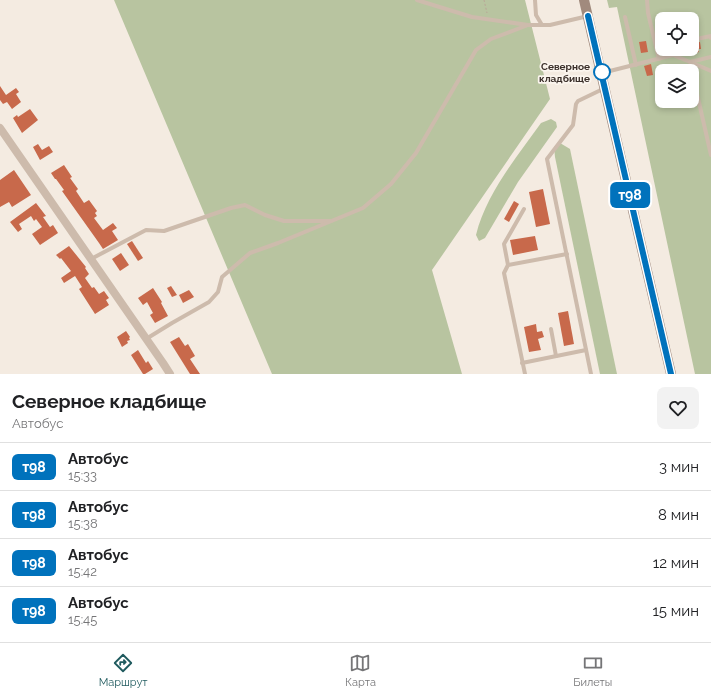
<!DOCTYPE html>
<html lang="ru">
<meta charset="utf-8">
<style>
body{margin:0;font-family:Raleway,sans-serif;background:#f2f2f2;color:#202124;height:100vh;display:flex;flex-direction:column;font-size:15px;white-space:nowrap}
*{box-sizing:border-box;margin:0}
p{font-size:13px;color:#757577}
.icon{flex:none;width:22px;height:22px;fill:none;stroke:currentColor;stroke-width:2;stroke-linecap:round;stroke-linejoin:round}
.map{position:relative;height:374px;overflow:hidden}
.side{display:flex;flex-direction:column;background:#fff;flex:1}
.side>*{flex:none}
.badge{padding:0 8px;border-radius:6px;font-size:14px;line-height:26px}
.tools{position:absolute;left:655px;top:12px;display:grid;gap:8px}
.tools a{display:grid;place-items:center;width:44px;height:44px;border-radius:8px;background:#fff;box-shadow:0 2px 6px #0003;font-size:20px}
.map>.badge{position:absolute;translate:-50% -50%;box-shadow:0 0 0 2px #fff}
.round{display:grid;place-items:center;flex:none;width:42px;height:42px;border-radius:8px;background:#f2f2f2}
.head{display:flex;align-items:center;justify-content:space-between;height:68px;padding:0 12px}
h1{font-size:19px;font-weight:700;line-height:30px}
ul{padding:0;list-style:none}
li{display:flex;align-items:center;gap:12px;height:48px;padding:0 12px;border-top:1px solid #e0e0e0}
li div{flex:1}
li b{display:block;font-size:15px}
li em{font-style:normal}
li .badge{min-width:44px;font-weight:700;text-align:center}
.tabs{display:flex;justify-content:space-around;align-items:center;height:56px;border-top:1px solid #e0e0e0;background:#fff;font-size:11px;color:#757577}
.tabs a{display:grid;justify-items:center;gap:2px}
.tabs .active{color:#1f5a5e}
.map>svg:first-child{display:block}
</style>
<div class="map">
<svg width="711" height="374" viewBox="0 0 711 374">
<rect width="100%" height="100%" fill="#f4ebe1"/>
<g fill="#b8c4a0" fill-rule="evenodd">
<polygon points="114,0 525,0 550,99 432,270 462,374 272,374"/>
<path d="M607 0H711V374H695L617 7 609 8ZM662 19H692V49H662ZM662 71H692V101H662Z"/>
<path d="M551 119 556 122 557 127 518 182 485 238 479 241 476 235C486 194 516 158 541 123Z"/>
<polygon points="560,143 570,149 617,374 600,374 555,157 554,147"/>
</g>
<g fill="#c8694b">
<polygon points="646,41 648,52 641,53 639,42"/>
<polygon points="700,42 701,49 698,49 699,52 692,54 692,43"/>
<polygon points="651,64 653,75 647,76 644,66"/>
<polygon points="0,86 6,95 16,88 19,92 16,94 21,102 12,109 7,102 3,104 0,100"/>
<polygon points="30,109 38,120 22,133 13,118 17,115 18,117"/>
<polygon points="38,144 42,150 49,146 53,152 40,160 33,147"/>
<polygon points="64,165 72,177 70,178 78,189 76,191 84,203 89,200 97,211 95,213 97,216 94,218 103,230 113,223 117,228 112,231 118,240 103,249 99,243 62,191 64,190 56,179 55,179 51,173"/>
<polygon points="14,170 31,195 12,207 9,202 0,207 0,180"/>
<polygon points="543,189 550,224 536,227 529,192"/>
<polygon points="514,201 519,204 509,222 504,219"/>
<polygon points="36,203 46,216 43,217 50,227 53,225 58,233 40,245 32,234 42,227 36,219 34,221 31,216 19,224 22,229 18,232 10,222"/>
<polygon points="535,236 538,250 513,255 510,240"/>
<polygon points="132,241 143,258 138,261 127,244"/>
<polygon points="69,246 86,267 85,268 89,274 85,278 92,288 94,287 99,294 104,291 109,298 106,300 109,305 95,314 79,289 82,287 75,276 64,283 61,278 71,271 61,258 60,259 56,255"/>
<polygon points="121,253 129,265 120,271 112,259"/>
<polygon points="171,286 177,295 172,297 167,288"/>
<polygon points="153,288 162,302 161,303 168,316 155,323 150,315 153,313 147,302 143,305 138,298"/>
<polygon points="189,290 194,297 183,303 179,295"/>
<polygon points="568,311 574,344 564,346 558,313"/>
<polygon points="536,324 537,332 542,331 544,337 538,339 541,350 529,352 524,327"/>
<polygon points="126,331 130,337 129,338 130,340 127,341 128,343 122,347 117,337"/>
<polygon points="179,337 185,346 188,344 195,356 190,359 200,374 190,374 170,342"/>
<polygon points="138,350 146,363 148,361 153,369 145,374 143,374 131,355"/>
</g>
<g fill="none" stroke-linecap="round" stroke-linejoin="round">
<polyline stroke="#b9a596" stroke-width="1" stroke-dasharray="2 2" stroke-linecap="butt" points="484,0 487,13"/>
<g stroke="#cdbbac" stroke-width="4">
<polyline points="417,0 472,17 528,25 550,25 588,16"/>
<polyline points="535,0 536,15 542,25"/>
<polyline points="647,0 648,13 659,59"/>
<polyline points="625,17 636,65"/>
<polyline points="692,40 711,36 711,38"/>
<polyline points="673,55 678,49"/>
<polyline points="690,62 711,71"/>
<polyline points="692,72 711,155"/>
<polyline points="602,73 673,55 690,62 711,57"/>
<polyline points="91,259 146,230 164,231 231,208 245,205 265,215 284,221 331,221"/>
<polyline points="508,265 504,244 524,209"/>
<polyline points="551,329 556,356"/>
<polyline points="146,339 172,323 209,302 218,292 222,277 250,253 278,243 363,208 391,184 416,153 476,50 491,39 528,25"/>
<polyline points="522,363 586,350"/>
<polyline points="525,374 504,273 508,265 567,254"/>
<polyline points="591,374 547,159 573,125 576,104 578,101 605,88"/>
</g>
<polyline stroke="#cdbbac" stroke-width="8" points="0,128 163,363 170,374"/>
<polyline stroke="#a18a7d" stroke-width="10" points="584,0 671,374"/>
</g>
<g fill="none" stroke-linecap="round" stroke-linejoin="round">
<defs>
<polyline id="line" points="588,16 671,374"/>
</defs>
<use href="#line" stroke="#fff" stroke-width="9"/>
<use href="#line" stroke="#0072bc" stroke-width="6"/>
</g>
<circle fill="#fff" stroke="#0072bc" stroke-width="2" cx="602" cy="72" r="8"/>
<g text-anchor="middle" stroke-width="3.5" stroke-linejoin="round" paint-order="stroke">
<g font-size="10" font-weight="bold" fill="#3b302b" stroke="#fbf5ee" text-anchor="end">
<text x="590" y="70">Северное<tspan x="590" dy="12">кладбище</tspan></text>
</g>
</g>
</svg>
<div class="tools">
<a><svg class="icon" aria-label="locate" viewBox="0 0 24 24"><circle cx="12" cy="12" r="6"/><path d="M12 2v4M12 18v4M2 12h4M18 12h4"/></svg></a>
<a><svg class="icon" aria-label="layers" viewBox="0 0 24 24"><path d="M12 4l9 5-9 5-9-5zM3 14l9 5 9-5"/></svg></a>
</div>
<b class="badge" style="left:630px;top:195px;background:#0072bc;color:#fff">т98</b>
</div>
<section class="side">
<div class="head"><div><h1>Северное кладбище</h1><p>Автобус</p></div><a class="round"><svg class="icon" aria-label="heart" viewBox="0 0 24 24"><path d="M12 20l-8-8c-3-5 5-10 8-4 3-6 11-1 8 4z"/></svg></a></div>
<ul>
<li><span class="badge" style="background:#0072bc;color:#fff">т98</span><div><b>Автобус</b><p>15:33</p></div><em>3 мин</em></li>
<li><span class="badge" style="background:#0072bc;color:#fff">т98</span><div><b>Автобус</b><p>15:38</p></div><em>8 мин</em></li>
<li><span class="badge" style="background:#0072bc;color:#fff">т98</span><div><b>Автобус</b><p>15:42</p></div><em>12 мин</em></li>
<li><span class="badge" style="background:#0072bc;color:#fff">т98</span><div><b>Автобус</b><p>15:45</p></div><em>15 мин</em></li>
</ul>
</section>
<nav class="tabs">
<a class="active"><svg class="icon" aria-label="directions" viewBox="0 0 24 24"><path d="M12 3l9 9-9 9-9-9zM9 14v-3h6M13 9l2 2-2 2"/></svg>Маршрут</a>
<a><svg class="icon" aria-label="map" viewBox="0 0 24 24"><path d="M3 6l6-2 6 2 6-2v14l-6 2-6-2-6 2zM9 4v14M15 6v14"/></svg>Карта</a>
<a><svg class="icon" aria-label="tickets" viewBox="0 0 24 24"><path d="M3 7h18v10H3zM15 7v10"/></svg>Билеты</a>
</nav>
